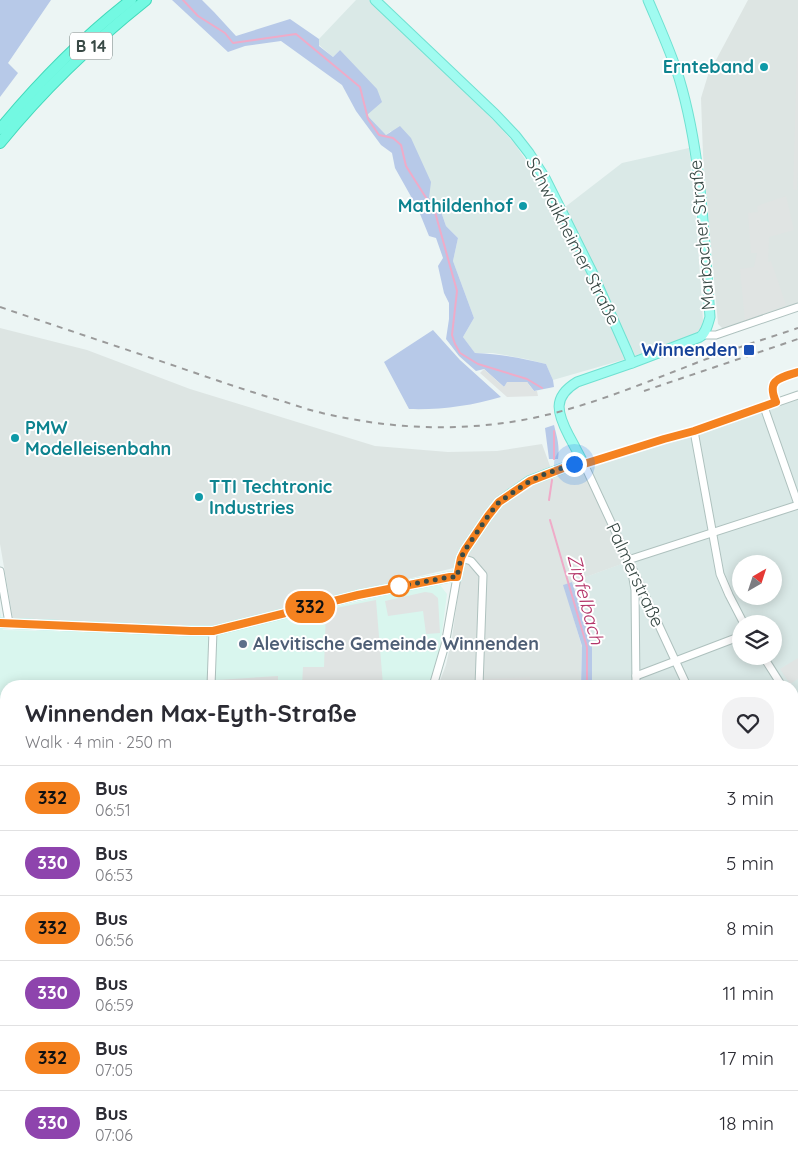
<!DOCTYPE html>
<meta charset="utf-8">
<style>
body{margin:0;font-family:Quicksand,sans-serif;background:#f2f2f3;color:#2b2b33;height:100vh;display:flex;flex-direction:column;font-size:19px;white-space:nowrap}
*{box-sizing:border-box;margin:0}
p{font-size:16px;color:#7c7c81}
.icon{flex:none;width:28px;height:28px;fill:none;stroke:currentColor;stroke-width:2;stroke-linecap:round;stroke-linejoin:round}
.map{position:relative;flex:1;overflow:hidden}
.details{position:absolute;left:0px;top:680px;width:799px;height:486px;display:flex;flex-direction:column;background:#fff;border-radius:20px 20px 0 0;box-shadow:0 2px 12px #0003}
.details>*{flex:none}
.badge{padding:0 10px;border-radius:16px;font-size:18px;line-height:32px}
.needle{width:32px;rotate:39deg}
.tools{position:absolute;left:732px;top:555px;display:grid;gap:10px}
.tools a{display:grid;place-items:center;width:50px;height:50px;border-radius:50%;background:#fff;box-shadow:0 2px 12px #0003;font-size:25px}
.you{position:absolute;width:25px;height:25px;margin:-12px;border:4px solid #fff;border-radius:50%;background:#1a73e8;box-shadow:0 0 0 8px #1a73e833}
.map>.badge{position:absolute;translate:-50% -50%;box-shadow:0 0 0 2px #fff}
.round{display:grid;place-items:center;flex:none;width:52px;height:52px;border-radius:20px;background:#f2f2f3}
.head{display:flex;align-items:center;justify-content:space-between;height:85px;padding:0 25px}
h1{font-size:24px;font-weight:700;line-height:38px}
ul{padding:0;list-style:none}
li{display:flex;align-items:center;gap:15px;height:65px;padding:0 25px;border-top:1px solid #e1e1e2}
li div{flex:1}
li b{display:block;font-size:19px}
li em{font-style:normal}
li .badge{min-width:55px;font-weight:700;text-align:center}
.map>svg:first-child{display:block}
</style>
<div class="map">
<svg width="798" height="1166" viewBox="0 0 798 1166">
<rect width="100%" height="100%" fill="#ecf5f4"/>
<g fill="#dae9e7" fill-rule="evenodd">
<polygon points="356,0 369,0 431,58 498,125 515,144 531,168 556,214 622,163 689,148 695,201 703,321 702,327 697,333 626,359 553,380 546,364 526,359 493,353 475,353 463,337 474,318 453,261 458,238 446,226 437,200 429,198 391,131 386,135 367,115 340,50 333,57 319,45 319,39"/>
<path d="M798 398V1166H784L779 1160H792V686H592V646L572 582 632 560 589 466ZM741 564H774V596H741ZM741 624H774V656H741Z"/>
<polygon points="0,727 6,727 6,1094 0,1097"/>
</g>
<polygon fill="#d9f6ee" points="440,585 447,594 440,648 435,668 429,686 6,686 6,708 0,707 0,611 3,630 213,635 427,586"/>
<g fill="#dde5e3">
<polygon points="748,0 798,0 798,303 724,330 718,324 703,155 701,98 708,75"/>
<polygon points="0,328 87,350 190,389 375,446 448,452 497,451 542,444 554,477 583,465 627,562 564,585 582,647 581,686 438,686 446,665 452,638 462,566 211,626 13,619 0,544"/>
</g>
<g fill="#e0f5e7">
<polygon points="6,1102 6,1160 306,1160 309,1162 311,1160 319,1160 326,1166 0,1166 0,1104"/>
<polygon points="677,1160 767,1160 773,1166 684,1166"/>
</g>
<g fill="#b7c9e8">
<polygon points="0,0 51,0 8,63 18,73 0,97"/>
<path d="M172 0H202L214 12 236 36 290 19 319 39V46L333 57 340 50 377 89 382 102 367 115 386 135 400 126 411 138 431 182 429 198 437 200 446 226 458 238 453 261 474 318 463 337 475 353C499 354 522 358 546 364L553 380 554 387 534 391 527 382 508 383 504 387 484 369 476 371 459 356 446 339 449 319V303L444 293 438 266 443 258 436 238 429 236 418 209 395 168 392 153 381 145 356 111 342 85 281 41 245 46 228 52Z"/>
<path d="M433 330 460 360 501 397C471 406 440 410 409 409L384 362Z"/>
<path d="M554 425C557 437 560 447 558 459H549L545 428Z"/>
<polygon points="572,582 592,646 592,686 581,686 582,646 563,585"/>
<polygon points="320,1160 665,1160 672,1166 326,1166"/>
</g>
<g fill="#e0e4e3">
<polygon points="798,15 798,173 797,190 793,189"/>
<polygon points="786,196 794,230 769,237 768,262 771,261 786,305 745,321 740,269 754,267 757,253 751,253 748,213 758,212 757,206"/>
<polygon points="484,369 504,387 507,382 527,382 534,391 537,391 538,396 507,397 480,373"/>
<polygon points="425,592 432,593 438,598 440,633 426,634 423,611 388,616 385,601"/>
<polygon points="376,600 383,685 302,686 303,667 324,667 326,610"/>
<polygon points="798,658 798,679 790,684 780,669"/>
<polygon points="278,676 278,686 217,686 217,680"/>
<polygon points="530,677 530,686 483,686 483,679"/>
<polygon points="6,1120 6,1160 21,1160 17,1165 12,1161 9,1165 0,1157 0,1121"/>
</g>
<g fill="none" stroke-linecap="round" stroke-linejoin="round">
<g stroke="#efabc8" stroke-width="2">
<polyline points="183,0 198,16 225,33 233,43 296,34 360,87 368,119 379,135 393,138 401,145 406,166 435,212 457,291 452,335 455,344 460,353 478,364 527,379 542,388"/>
<polyline points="554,459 554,431"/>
<polyline points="549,500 552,480"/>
<polyline points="550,520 587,647 587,686"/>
<polyline points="0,1164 2,1166"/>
<polyline points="378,1166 382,1160"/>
</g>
<defs>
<g id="minor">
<polyline points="703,335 716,335 798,307"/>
<polyline points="764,407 798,504"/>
<polyline points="694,431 720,574 729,595 744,624"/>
<polyline points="461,558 471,561 483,575 479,686"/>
<polyline points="628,560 798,505"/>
<polyline points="0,571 9,623"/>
<polyline points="632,573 635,590 636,686"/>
<polyline points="763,656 782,686"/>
<polyline points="636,676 741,636"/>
<polyline points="211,686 213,631"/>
<polyline points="433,686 445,645 457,577"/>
<polyline points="687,686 584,464 664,439 694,431 798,395"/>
<polyline points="792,702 798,711"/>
<polyline points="0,713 6,714"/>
<polyline points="0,722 6,723"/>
<polyline points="792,728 798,723"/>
<polyline points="0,799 3,798 6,799"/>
<polyline points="792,879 798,876"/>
<polyline points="0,919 6,940"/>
<polyline points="792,922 798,920"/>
<path d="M6 940C1 942 0 946 2 951L6 954"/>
<polyline points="792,968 798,977"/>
<polyline points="792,1001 798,997"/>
<polyline points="0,1029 6,1027"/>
<polyline points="0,1056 5,1054"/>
<polyline points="792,1121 798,1131"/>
<polyline points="671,1160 678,1166"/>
<polyline points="773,1160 778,1166"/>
<polyline points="83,1166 88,1160"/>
<polyline points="126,1166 131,1160"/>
</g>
<g id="major">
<polyline points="375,0 495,114 515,135 529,153 545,178 592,272 627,351 632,363"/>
<path d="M0 623 191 631H213L358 595 450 577H457L461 558 465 550 488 516 499 502 529 481 571 465 584 464C579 455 574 445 569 436 557 413 552 397 577 382L632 363 700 337C706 333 708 324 710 317 704 237 702 155 679 78 671 52 659 26 648 0"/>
</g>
<g id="highway">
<path d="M0 129C39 82 82 38 131 0"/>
<path d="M0 143C43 90 92 43 146 0"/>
</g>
</defs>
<use href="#minor" stroke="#aec1be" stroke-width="9"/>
<use href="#major" stroke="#6fe1d1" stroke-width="11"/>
<use href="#highway" stroke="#42d9ba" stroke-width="12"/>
<use href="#minor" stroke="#fff" stroke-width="7"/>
<use href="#major" stroke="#a0fbf0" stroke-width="9"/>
<use href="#highway" stroke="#73f9e2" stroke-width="10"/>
<g stroke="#9a9a9a" stroke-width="2" stroke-dasharray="6 6" stroke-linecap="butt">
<path d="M0 307C59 327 119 347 178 367 213 379 247 391 282 401 295 405 308 410 322 413 386 428 451 432 517 421 577 411 634 387 691 365 726 351 762 340 798 328"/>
<polyline points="644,391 798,339"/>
</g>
</g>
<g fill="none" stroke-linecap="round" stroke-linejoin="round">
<defs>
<path id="line" d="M0 623 191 631H213L358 595 450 577H457L461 558 465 550 488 516 499 502 530 481 571 465 584 464 664 439 694 431 776 402C766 379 780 378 798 372"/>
</defs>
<use href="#line" stroke="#fff" stroke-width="11"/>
<use href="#line" stroke="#f58220" stroke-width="8"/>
<polyline stroke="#394a46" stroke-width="5" stroke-dasharray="0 9" points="399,586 395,587 450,577 457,577 461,558 465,550 488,516 499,502 530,481 545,474 574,464"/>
</g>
<g fill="#0f9aa8" stroke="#fff" stroke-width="2">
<circle cx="764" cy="67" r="5"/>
<circle cx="523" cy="206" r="5"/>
<circle cx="15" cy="438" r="5"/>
<circle cx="199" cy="497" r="5"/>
</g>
<rect fill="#1a4fb4" stroke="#fff" stroke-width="2" x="743" y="344" width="12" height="12" rx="2.5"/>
<circle fill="#fff" stroke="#f58220" stroke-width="2.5" cx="399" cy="586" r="10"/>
<circle fill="#5c6f8a" stroke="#fff" stroke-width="2" cx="243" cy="644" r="5"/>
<g text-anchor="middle" stroke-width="4" stroke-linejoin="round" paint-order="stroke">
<rect fill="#fff" stroke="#74807e" stroke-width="1" x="70" y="32.5" width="42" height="27" rx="4"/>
<g font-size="16" font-weight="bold" fill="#394a46">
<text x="91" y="52">B 14</text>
</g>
<g font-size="18" font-weight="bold" fill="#0d838f" stroke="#fff" text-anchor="end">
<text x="754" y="73">Ernteband</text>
<text x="513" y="212">Mathildenhof</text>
<text x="25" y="434" text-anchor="start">PMW<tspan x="25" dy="21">Modelleisenbahn</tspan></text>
<text x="209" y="493" text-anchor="start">TTI Techtronic<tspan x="209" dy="21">Industries</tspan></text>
</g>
<g font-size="18" fill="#394a46" stroke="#fff">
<text transform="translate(702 235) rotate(-95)" y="6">Marbacher Straße</text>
<text transform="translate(573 241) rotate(63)" y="6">Schwaikheimer Straße</text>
<text transform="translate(635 575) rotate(65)" y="6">Palmerstraße</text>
</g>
<g font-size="18" font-weight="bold" fill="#164399" stroke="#fff" text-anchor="end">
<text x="738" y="356">Winnenden</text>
</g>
<g font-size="18" font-weight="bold" fill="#4e5e75" stroke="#fff" text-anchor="start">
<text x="253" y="650">Alevitische Gemeinde Winnenden</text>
</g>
<g font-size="19" font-style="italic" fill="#b43569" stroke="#fff">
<text transform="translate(586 599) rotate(75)" y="7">Zipfelbach</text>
</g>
</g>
</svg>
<div class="tools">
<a><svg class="needle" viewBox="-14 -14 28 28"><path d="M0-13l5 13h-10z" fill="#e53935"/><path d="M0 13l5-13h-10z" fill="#7c7c81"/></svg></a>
<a><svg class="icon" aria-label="layers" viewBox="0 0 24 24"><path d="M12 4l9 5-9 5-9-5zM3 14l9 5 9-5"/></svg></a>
</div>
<div class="you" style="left:574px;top:464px"></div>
<b class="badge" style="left:310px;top:607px;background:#f58220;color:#111">332</b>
<section class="details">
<div class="head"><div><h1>Winnenden Max-Eyth-Straße</h1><p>Walk · 4 min · 250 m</p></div><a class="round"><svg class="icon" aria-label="heart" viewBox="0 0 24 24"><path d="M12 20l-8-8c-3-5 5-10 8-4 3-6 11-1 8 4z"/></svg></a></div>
<ul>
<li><span class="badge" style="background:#f58220;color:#111">332</span><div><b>Bus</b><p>06:51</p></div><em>3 min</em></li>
<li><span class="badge" style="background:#8e44ad;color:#fff">330</span><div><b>Bus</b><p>06:53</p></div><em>5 min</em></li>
<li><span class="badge" style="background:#f58220;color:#111">332</span><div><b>Bus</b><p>06:56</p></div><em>8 min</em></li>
<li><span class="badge" style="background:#8e44ad;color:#fff">330</span><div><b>Bus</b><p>06:59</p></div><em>11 min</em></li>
<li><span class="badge" style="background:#f58220;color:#111">332</span><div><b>Bus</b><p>07:05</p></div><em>17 min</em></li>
<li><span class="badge" style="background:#8e44ad;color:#fff">330</span><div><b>Bus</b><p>07:06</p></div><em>18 min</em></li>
</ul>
</section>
</div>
